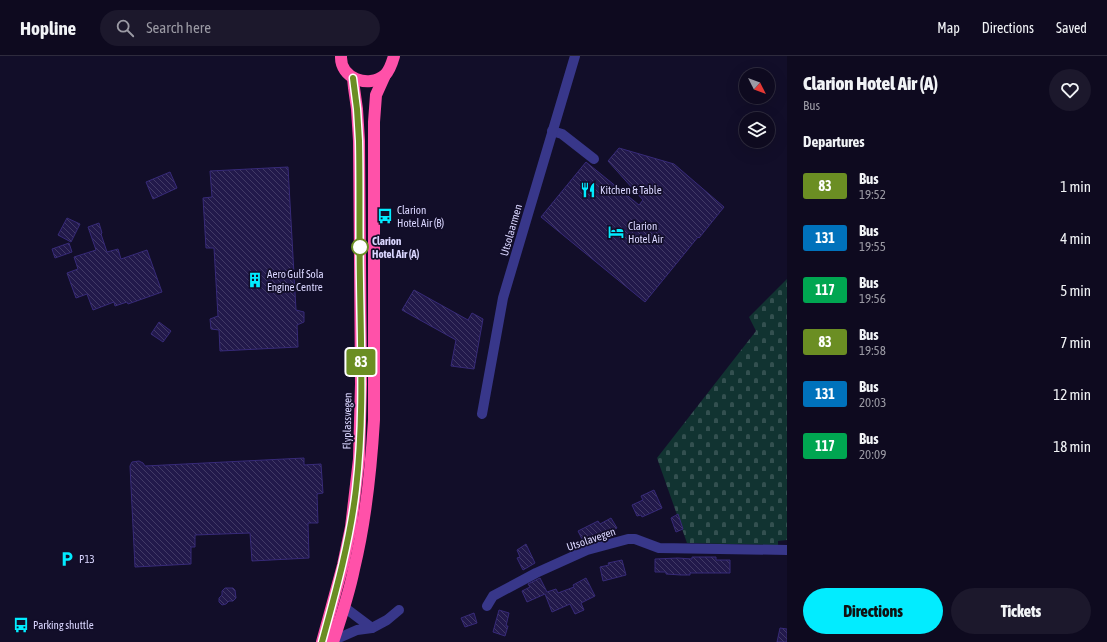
<!DOCTYPE html>
<style>
body{margin:0;font-family:"Asap Condensed",sans-serif;background:#1c182c;color:#f1f3f6;height:100vh;display:flex;flex-direction:column;font-size:15px;white-space:nowrap}
*{box-sizing:border-box;margin:0}
p{font-size:13px;color:#9b9aa4}
.icon{flex:none;width:22px;height:22px;fill:none;stroke:currentColor;stroke-width:2;stroke-linecap:round;stroke-linejoin:round}
.map{position:relative;flex:1;overflow:hidden}
.sheet{display:flex;flex-direction:column;background:#0e0a1f;width:320px}
.sheet>*{flex:none}
.badge{padding:0 8px;border-radius:3px;font-size:14px;line-height:26px}
.needle{width:26px;rotate:132deg}
.buttons{position:absolute;left:739px;top:12px;display:grid;gap:8px}
.buttons a{display:grid;place-items:center;width:36px;height:36px;border-radius:50%;background:#0e0a1f;box-shadow:0 4px 16px #0002,0 0 0 1px #2e2b3d;font-size:20px}
.map>.badge{position:absolute;translate:-50% -50%;box-shadow:0 0 0 2px #fff}
h2{padding:0 16px;font-size:15px;line-height:36px}
.round{display:grid;place-items:center;flex:none;width:42px;height:42px;border-radius:21px;background:#1c182c}
.head{display:flex;align-items:center;justify-content:space-between;height:68px;padding:0 16px}
h1{font-size:19px;font-weight:800;line-height:30px}
.action{display:flex;gap:8px;margin-top:auto;padding:8px 16px}
.action a{flex:1;height:46px;border-radius:24px;background:#02ecff;color:#111;font-size:16px;font-weight:800;line-height:46px;text-align:center}
.action a+a{background:#1c182c;color:#f1f3f6}
ul{padding:0;list-style:none}
li{display:flex;align-items:center;gap:12px;height:52px;padding:0 16px}
li div{flex:1}
li b{display:block;font-size:15px}
li em{font-style:normal}
li .badge{min-width:44px;font-weight:700;text-align:center}
header{display:flex;align-items:center;gap:24px;box-sizing:border-box;height:56px;padding:0 20px;background:#0e0a1f;border-bottom:1px solid #2e2b3d}
header strong{font-size:19px}
nav{display:flex;gap:22px;margin-inline-start:auto;font-size:14px}
.search{width:280px;height:36px;background:#1c182c;display:flex;align-items:center;gap:10px;box-sizing:border-box;padding:0 14px;border-radius:22px;color:#9b9aa4;font-size:15px}
main{display:flex;flex:1;min-height:0}
.map>svg:first-child{display:block}
</style>
<header>
<strong>Hopline</strong>
<div class="search"><svg class="icon" aria-label="search" viewBox="0 0 24 24"><circle cx="10" cy="10" r="6"/><path d="M15 15l6 6"/></svg>Search here</div>
<nav><a>Map</a><a>Directions</a><a>Saved</a></nav>
</header>
<main>
<div class="map">
<svg width="787" height="586" viewBox="0 0 787 586">
<defs>
<pattern id="cemetery-stones" width="16" height="16" patternUnits="userSpaceOnUse"><rect width="16" height="16" fill="#113331"/><path d="M2 7V4a2 2 0 0 1 4 0v3zM10 15v-3a2 2 0 0 1 4 0v3z" fill="#335050"/></pattern>
<pattern id="building-back-hatch" width="6" height="6" patternUnits="userSpaceOnUse"><rect width="6" height="6" fill="#22194b"/><path d="M-1 5l2 2M0 0l6 6M5-1l2 2" fill="none" stroke="#423a66"/></pattern>
</defs>
<rect width="100%" height="100%" fill="#120e29"/>
<polygon fill="url(#cemetery-stones)" points="787,223 787,484 778,485 778,489 687,487 657,402 756,275 749,261"/>
<g fill="url(#building-back-hatch)" stroke="#372a78">
<polygon points="619,92 674,108 724,151 699,182 698,181 645,246 541,161 586,106 639,149 643,144 608,105"/>
<polygon points="288,111 296,254 304,256 304,266 297,269 298,291 220,295 219,274 211,273 210,263 218,260 214,192 206,192 203,142 212,141 210,115"/>
<polygon points="170,116 177,132 153,143 146,126"/>
<polygon points="67,162 80,168 71,186 58,179"/>
<polygon points="99,167 102,177 101,178 107,196 118,193 121,203 147,194 162,236 128,248 127,246 115,250 114,246 93,254 87,238 76,242 67,217 78,213 74,201 96,194 88,171"/>
<polygon points="69,187 72,196 55,202 52,193"/>
<polygon points="414,234 468,264 472,257 483,263 474,313 451,310 456,284 402,254"/>
<polygon points="159,266 171,275 163,286 151,278"/>
<polygon points="304,402 304,409 321,408 323,437 317,438 318,467 308,467 309,502 252,505 250,477 195,479 195,491 191,491 191,508 135,511 130,410 132,406 139,405 143,407 145,410"/>
<polygon points="654,434 662,452 642,461 641,459 637,460 632,449 643,444 641,440"/>
<polygon points="678,458 683,473 676,476 671,462"/>
<polygon points="611,462 617,472 608,477 607,475 584,487 578,475 598,465 600,468"/>
<polygon points="526,488 535,507 523,514 517,502 520,501 517,494"/>
<polygon points="692,501 716,501 716,504 730,504 730,517 690,517 690,519 681,519 666,518 666,516 655,516 655,503 678,502 692,503"/>
<polygon points="622,504 626,519 603,525 600,511 609,509 608,507"/>
<polygon points="540,522 547,536 556,533 558,537 574,531 573,529 586,522 595,540 581,547 584,554 575,558 570,548 552,556 545,538 527,546 522,535 530,531 528,528"/>
<polygon points="225,532 233,532 235,534 236,542 233,545 229,545 226,548 222,549 219,546 219,542 222,539 222,535"/>
<polygon points="499,554 509,557 506,570 508,570 505,580 493,576"/>
<polygon points="474,557 477,567 465,571 461,562"/>
<polygon points="780,572 787,573 787,586 777,586"/>
</g>
<g fill="none" stroke-linecap="round" stroke-linejoin="round">
<g stroke="#38378a" stroke-width="10">
<polyline points="552,75 562,78 594,103"/>
<polyline points="482,358 503,242 575,0"/>
<polyline points="487,550 493,540 536,517 587,494 628,483 635,483 659,492 787,494"/>
<polyline points="372,572 387,564 399,554"/>
<polyline points="334,584 357,574 372,572 344,551"/>
</g>
<g stroke="#ff51a9" stroke-width="12">
<path d="M341 0C340 22 368 33 385 19 390 14 392 7 394 0"/>
<polyline points="322,586 343,509 351,471 359,403 361,328 359,85 357,53 354,32 353,22"/>
<path d="M333 586C341 562 349 538 354 513 366 464 371 414 374 364V66L376 39 385 19"/>
</g>
</g>
<g fill="none" stroke-linecap="round" stroke-linejoin="round">
<defs>
<path id="line" d="M322 586C336 535 350 485 356 433 364 365 361 296 360 227 359 180 360 133 359 85L357 53 353 22"/>
</defs>
<use href="#line" stroke="#fff" stroke-width="9"/>
<use href="#line" stroke="#6b8e23" stroke-width="6"/>
</g>
<defs>
<symbol id="restaurant-bare" viewBox="-9 -9 18 18"><path d="M-5-6h1v4h1v-4h1v4h1v-4h1v5L-1.5 .5V6h-2V.5L-5-1ZM5-6V6H3V1.5H1.5Q1.5-4 5-6Z" fill="#02ecff" stroke="#120e29" stroke-width="2.5" paint-order="stroke"/></symbol>
<symbol id="bus-bare" viewBox="-9 -9 18 18"><path d="M-5-6H5V4H4V6H2V4H-2V6H-4V4H-5ZM-3.5-4V0h7V-4ZM-3.5 1.2v1.5H-2V1.2ZM2 1.2v1.5H3.5V1.2Z" fill="#02ecff" stroke="#120e29" stroke-width="2.5" paint-order="stroke"/></symbol>
<symbol id="hotel-bare" viewBox="-9 -9 18 18"><path d="M-6-4.5h1.5V1H6V5H4.5V3h-9V5H-6ZM-4 0a1.8 1.8 0 1 1 3.6 0ZM.5 0V-2.5h3Q6-2.5 6 0Z" fill="#02ecff" stroke="#120e29" stroke-width="2.5" paint-order="stroke"/></symbol>
<symbol id="building-bare" viewBox="-9 -9 18 18"><path d="M-4-6H4V6H1V3H-1V6H-4ZM-2.5-4.3h1.7v1.8h-1.7ZM.8-4.3h1.7v1.8H.8ZM-2.5-1h1.7V.8h-1.7ZM.8-1h1.7V.8H.8Z" fill="#02ecff" stroke="#120e29" stroke-width="2.5" paint-order="stroke"/></symbol>
<symbol id="parking-bare" viewBox="-9 -9 18 18"><path d="M-3.5-5.5H1a3.5 3.5 0 0 1 0 7H-1V5.5H-3.5ZM-1-3.4V-.6H.8a1.4 1.4 0 0 0 0-2.8Z" fill="#02ecff" stroke="#120e29" stroke-width="2.5" paint-order="stroke"/></symbol>
</defs>
<g fill-rule="evenodd">
<use href="#restaurant-bare" x="577" y="123" width="22" height="22"/>
<use href="#bus-bare" x="374" y="149" width="22" height="22"/>
<use href="#hotel-bare" x="605" y="165" width="22" height="22"/>
<use href="#building-bare" x="244" y="213" width="22" height="22"/>
<use href="#parking-bare" x="56" y="492" width="22" height="22"/>
<use href="#bus-bare" x="10" y="558" width="22" height="22"/>
</g>
<circle fill="#fff" stroke="#6b8e23" stroke-width="2" cx="360" cy="191" r="8"/>
<g text-anchor="middle" stroke-width="3.5" stroke-linejoin="round" paint-order="stroke">
<g font-size="11" fill="#dad6ff" stroke="#120e29" text-anchor="start">
<text x="600" y="138">Kitchen &amp; Table</text>
<text x="397" y="158">Clarion<tspan x="397" dy="13">Hotel Air (B)</tspan></text>
<text x="628" y="174">Clarion<tspan x="628" dy="13">Hotel Air</tspan></text>
<text x="267" y="222">Aero Gulf Sola<tspan x="267" dy="13">Engine Centre</tspan></text>
<text x="79" y="507">P13</text>
<text x="33" y="573">Parking shuttle</text>
</g>
<g font-size="11" fill="#dad6ff" stroke="#120e29">
<text transform="translate(511 174) rotate(-74)" y="4">Utsolaarmen</text>
<text transform="translate(347 365) rotate(-89)" y="4">Flyplassvegen</text>
<text transform="translate(591 483) rotate(-19)" y="4">Utsolavegen</text>
</g>
<g font-size="11" font-weight="bold" fill="#dad6ff" stroke="#120e29" text-anchor="start">
<text x="372" y="189">Clarion<tspan x="372" dy="13">Hotel Air (A)</tspan></text>
</g>
</g>
</svg>
<div class="buttons">
<a><svg class="needle" viewBox="-14 -14 28 28"><path d="M0-13l5 13h-10z" fill="#e53935"/><path d="M0 13l5-13h-10z" fill="#9b9aa4"/></svg></a>
<a><svg class="icon" aria-label="layers" viewBox="0 0 24 24"><path d="M12 4l9 5-9 5-9-5zM3 14l9 5 9-5"/></svg></a>
</div>
<b class="badge" style="left:361px;top:306px;background:#6b8e23;color:#fff">83</b>
</div>
<section class="sheet">
<div class="head"><div><h1>Clarion Hotel Air (A)</h1><p>Bus</p></div><a class="round"><svg class="icon" aria-label="heart" viewBox="0 0 24 24"><path d="M12 20l-8-8c-3-5 5-10 8-4 3-6 11-1 8 4z"/></svg></a></div>
<h2>Departures</h2>
<ul>
<li><span class="badge" style="background:#6b8e23;color:#fff">83</span><div><b>Bus</b><p>19:52</p></div><em>1 min</em></li>
<li><span class="badge" style="background:#0072bc;color:#fff">131</span><div><b>Bus</b><p>19:55</p></div><em>4 min</em></li>
<li><span class="badge" style="background:#00a651;color:#fff">117</span><div><b>Bus</b><p>19:56</p></div><em>5 min</em></li>
<li><span class="badge" style="background:#6b8e23;color:#fff">83</span><div><b>Bus</b><p>19:58</p></div><em>7 min</em></li>
<li><span class="badge" style="background:#0072bc;color:#fff">131</span><div><b>Bus</b><p>20:03</p></div><em>12 min</em></li>
<li><span class="badge" style="background:#00a651;color:#fff">117</span><div><b>Bus</b><p>20:09</p></div><em>18 min</em></li>
</ul>
<div class="action"><a>Directions</a><a>Tickets</a></div>
</section>
</main>
